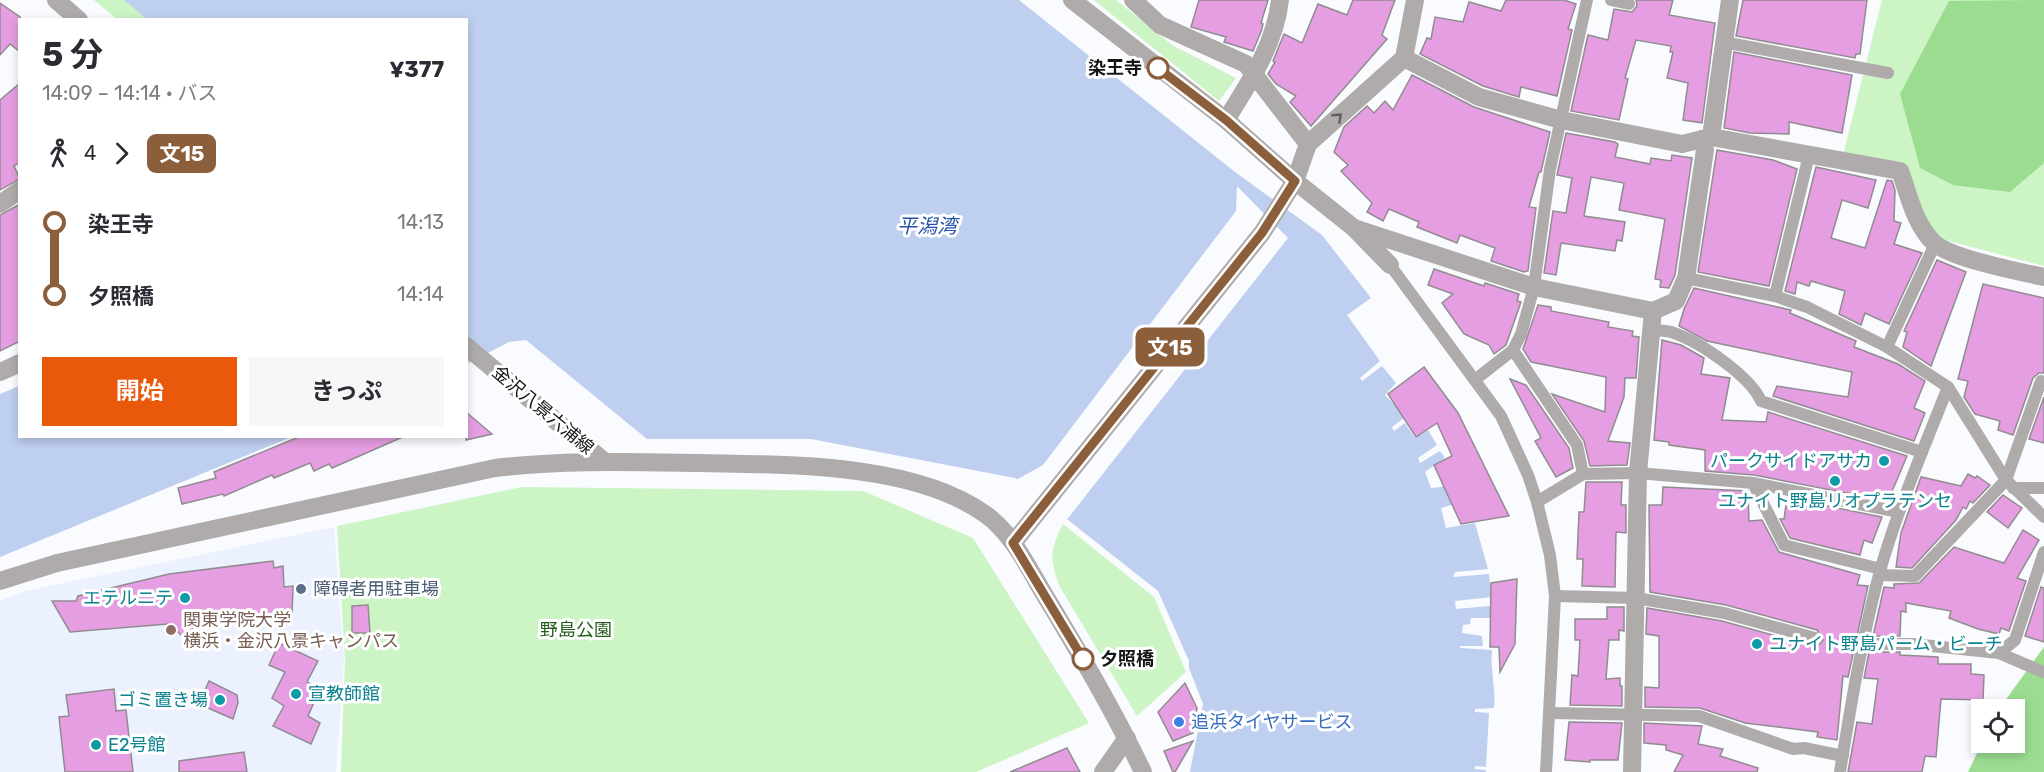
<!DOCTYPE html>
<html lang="ja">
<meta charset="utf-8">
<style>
body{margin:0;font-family:Rubik,"Noto Sans JP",sans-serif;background:#f7f7f7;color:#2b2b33;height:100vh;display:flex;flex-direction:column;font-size:22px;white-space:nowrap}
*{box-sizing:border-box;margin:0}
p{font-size:20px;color:#7c7c81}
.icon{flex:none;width:33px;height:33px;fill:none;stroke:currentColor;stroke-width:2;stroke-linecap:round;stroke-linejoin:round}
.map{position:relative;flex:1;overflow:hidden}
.side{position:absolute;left:18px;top:18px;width:450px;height:420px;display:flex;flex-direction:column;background:#fff;border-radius:0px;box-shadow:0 3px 9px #0003}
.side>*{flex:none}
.badge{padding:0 12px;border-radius:9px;font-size:21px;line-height:39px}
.controls{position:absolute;left:1971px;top:699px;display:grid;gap:12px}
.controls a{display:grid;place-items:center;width:54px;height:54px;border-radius:0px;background:#fff;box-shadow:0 3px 9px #0003;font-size:30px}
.map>.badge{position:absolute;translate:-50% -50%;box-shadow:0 0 0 3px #fff}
.legs{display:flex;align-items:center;gap:9px;height:66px;padding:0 24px;font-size:20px}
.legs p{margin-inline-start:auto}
.overview{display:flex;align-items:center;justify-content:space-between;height:102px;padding:0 24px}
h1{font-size:33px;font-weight:700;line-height:45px}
.button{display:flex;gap:12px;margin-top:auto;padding:12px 24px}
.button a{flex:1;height:69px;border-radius:0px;background:#ea580c;color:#fff;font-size:24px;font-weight:700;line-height:69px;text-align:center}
.button a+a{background:#f7f7f7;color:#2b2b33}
ul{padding:0 24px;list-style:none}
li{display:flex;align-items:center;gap:21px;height:72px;font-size:22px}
li i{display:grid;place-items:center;width:9px;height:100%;margin:0 8px;background:currentColor}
li i::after{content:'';width:15px;height:15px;margin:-8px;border:4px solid;border-radius:50%;background:#fff}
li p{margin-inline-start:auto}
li:first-child i{background:linear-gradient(#0000 50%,currentColor 0)}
li:last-child i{background:linear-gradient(currentColor 50%,#0000 0)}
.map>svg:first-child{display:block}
</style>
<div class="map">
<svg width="2044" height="772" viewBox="0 0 2044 772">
<rect width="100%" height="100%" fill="#f9fbff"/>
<polygon fill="#ebf1fe" points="334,527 344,660 336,772 0,772 0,601 25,591"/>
<g fill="#ccf4c5">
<polygon points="94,0 134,0 158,19 117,19"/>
<polygon points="1094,0 1116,0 1172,45 1236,78 1219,101"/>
<polygon points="1882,0 2044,0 2044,266 1941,239 1918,210 1907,169 1843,155"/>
<polygon points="522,487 863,491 973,538 1089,723 976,772 341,772 345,660 337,526"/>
<path d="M1063 524 1154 597 1186 672 1137 716 1059 585C1049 556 1050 551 1063 524Z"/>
</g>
<g fill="#9bdc91">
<polygon points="2044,0 2044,163 2010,192 1953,185 1920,168 1900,94 1949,1"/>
<polygon points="2044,647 2044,772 1968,772 1982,743 2014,742 2014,710 1999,709"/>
</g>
<g fill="#becfef">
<path d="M124 0H1019L1235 172 1322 235 1371 298 1347 315 1380 361 1360 378 1362 381 1382 366 1396 383 1385 395 1395 405 1415 410 1392 427 1394 431 1405 423 1415 438 1428 430 1437 445 1418 458 1420 463 1440 451 1445 458 1425 472 1431 488 1441 487 1454 479 1466 500 1441 508 1446 528 1475 523 1488 569 1455 572 1453 577 1489 574 1491 597 1455 601 1456 609 1490 606 1492 618H1471L1470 624 1463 625 1462 633 1482 636 1483 646H1460V648L1492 650C1490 671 1496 687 1494 708L1475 709V712L1489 713 1486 767 1475 766V769L1486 770V772H1190L1203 704 1189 668V661L1158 591 1015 478 811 439H647L526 340 509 342 467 364 466 20 147 19Z"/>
<polygon points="19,386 20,436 291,437 0,557 0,394"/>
</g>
<polygon fill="#f9fbff" points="1237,186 1288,238 1065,522 1014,481 1043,465 1236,211"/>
<g fill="#e59ee1" stroke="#918c90" stroke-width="1.5">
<polygon points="1199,0 1268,0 1261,23 1263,24 1262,29 1253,51 1224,42 1226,37 1191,27"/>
<polygon points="1353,0 1395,0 1382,35 1387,39 1311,126 1290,102 1296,96 1276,84 1268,74 1275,62 1273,61 1284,34 1302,43 1318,4 1347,15"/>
<polygon points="1506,0 1564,0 1576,4 1568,29 1572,30 1557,96 1521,87 1519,97 1483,86 1420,54 1427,38 1431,39 1435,17 1463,22 1469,2 1501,11"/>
<polygon points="1636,0 1673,0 1669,15 1715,23 1702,123 1683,120 1688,83 1667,78 1673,52 1670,52 1671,46 1636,40 1625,78 1628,79 1619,120 1571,111 1588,35 1608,40 1614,9 1632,12 1637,6"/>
<polygon points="1743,0 1867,0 1860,54 1856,54 1855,58 1736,36"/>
<polygon points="0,3 20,17 20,52 10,44 0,55"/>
<polygon points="1734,52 1852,75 1842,133 1789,122 1789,134 1750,133 1724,128"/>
<polygon points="1412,75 1474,107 1550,132 1541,172 1539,172 1529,207 1536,208 1528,271 1524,272 1491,261 1495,248 1460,235 1457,243 1417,227 1419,222 1389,209 1383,221 1367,212 1372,203 1341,171 1348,165 1334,152 1344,127 1367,106 1374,113 1385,101 1393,110"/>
<polygon points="20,83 20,162 14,166 20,179 0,190 0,100"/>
<polygon points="1566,133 1615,142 1618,144 1615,157 1650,164 1651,158 1671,161 1672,155 1692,158 1675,275 1669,288 1660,287 1661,280 1655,279 1665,219 1619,210 1624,183 1591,177 1584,216 1625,222 1622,241 1617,240 1615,251 1561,243 1556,275 1544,273 1553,211 1566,213 1572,178 1557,175"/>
<polygon points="1717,150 1773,160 1797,169 1769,286 1698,272"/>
<polygon points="1816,167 1876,180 1868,208 1842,200 1831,238 1865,248 1887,180 1892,181 1895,190 1894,221 1901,223 1894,244 1922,253 1889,324 1865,313 1861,325 1839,314 1845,291 1811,281 1809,286 1797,282 1795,294 1785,291"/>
<polygon points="20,204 20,341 0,351 0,215"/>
<polygon points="1937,260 1966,272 1931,366 1903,347 1907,332 1904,331"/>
<polygon points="1434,269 1484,286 1485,283 1519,294 1517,301 1521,302 1506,345 1494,354 1489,345 1464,334 1442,303 1453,294 1428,285"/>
<polygon points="1983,284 2044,298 2044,373 2039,373 2033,378 2013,435 1998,430 2000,421 1975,414 1964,397 1968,381 1958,379"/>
<polygon points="1694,288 1791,310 1790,313 1856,341 1854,347 1898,364 1925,381 1914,408 1925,413 1914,441 1773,396 1777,386 1848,397 1852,372 1707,341 1679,326 1684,309"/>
<polygon points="1538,305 1551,307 1551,311 1609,322 1608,327 1633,331 1632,336 1639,337 1636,378 1625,378 1624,397 1608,441 1630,443 1627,465 1590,466 1584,441 1552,394 1605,412 1606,377 1531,362 1523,349"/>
<polygon points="1662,340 1681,345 1704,358 1701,374 1730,378 1722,420 1766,422 1768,412 1907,456 1888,501 1754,475 1705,471 1705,450 1669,445 1669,442 1654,440"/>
<polygon points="1424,367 1458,413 1509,516 1461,524 1434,465 1452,456 1437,423 1416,437 1388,394"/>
<polygon points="1510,379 1526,385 1569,448 1573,468 1556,477 1535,441 1541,438"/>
<polygon points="2044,397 2044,443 2029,439"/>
<polygon points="466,412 492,434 466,440"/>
<polygon points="301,436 405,436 332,468 329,464 314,471 310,463 274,478 272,475 224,496 223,494 182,504 178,488 216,478 214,472"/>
<polygon points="1968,474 1975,478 1977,476 1990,485 1973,503 1970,501 1966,509 1963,507 1956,520 1912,568 1896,567 1901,533 1921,477 1961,486"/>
<polygon points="1586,482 1622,482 1621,505 1626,505 1626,533 1616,532 1615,587 1582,586 1583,559 1577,559 1579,512 1584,512"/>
<polygon points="1663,487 1748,491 1749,521 1762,520 1779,552 1860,575 1857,585 1868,586 1848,677 1843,676 1837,740 1817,737 1818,732 1745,723 1700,708 1645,707 1645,687 1659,688 1659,636 1646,634 1647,608 1722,621 1813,646 1820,644 1823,640 1817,630 1726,605 1650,592 1649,505 1662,505"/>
<polygon points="2003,495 2022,508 2008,528 1987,512"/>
<polygon points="1787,498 1882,517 1872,543 1864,540 1860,555 1790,538 1780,519 1784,519"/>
<polygon points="2023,530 2039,540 2017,578 2026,581 2009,631 2001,628 1999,634 1978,629 1949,618 1951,611 1906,603 1906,612 1901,611 1900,636 1873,636 1884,587 1894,588 1894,584 1919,583 1954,547 2004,563"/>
<polygon points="273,561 274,568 283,566 284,587 293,586 292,615 198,622 186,639 168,624 70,632 52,601 76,601 78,596 169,574"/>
<polygon points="1517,579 1515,644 1500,672 1499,647 1490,647 1491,583"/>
<polygon points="2041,587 2044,588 2044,642 2025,636"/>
<polygon points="368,605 370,633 352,633 352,606"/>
<polygon points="1607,607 1624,607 1624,631 1619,630 1619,640 1609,640 1606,679 1620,678 1620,686 1622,686 1622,706 1570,705 1572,675 1578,676 1580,640 1575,640 1575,619 1607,619"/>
<polygon points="279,643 318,661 307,682 320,689 308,716 320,723 311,744 273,726 284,706 272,698 285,672 269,665"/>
<polygon points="1869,652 1900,652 1900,655 1938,657 1938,664 1971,664 1971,674 1984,675 1983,700 1941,699 1936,757 1925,756 1922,772 1848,772 1857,722 1872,724 1878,679 1864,678"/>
<polygon points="209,681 237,695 238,703 233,719 199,704"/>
<polygon points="1185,683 1197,708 1193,733 1173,741 1158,712"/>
<polygon points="114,689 116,711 126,710 133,772 65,772 59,717 69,716 66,695"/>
<polygon points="1569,722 1622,723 1618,760 1590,760 1590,762 1565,760"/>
<polygon points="1644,723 1702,726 1698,744 1723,749 1720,756 1758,768 1757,772 1674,772 1683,755 1666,750 1666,745 1644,743"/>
<polygon points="1193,741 1175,772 1173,772 1164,751"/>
<polygon points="1067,748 1080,772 1010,772"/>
<polygon points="244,752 247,772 179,772 179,761"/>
</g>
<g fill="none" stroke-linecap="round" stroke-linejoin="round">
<g stroke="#aeabaa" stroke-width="12">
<polyline points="1611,0 1629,4"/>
<polyline points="1723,42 1888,73"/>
<polyline points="1390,265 1501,416 1528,475 1537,502 1550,555 1555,596 1546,772"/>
<polyline points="1686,278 1775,296 1807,307 1887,347 1948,387 2006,480 2044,517"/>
<polyline points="1775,296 1809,155"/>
<path d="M1650 330C1657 331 1667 330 1674 333 1700 342 1750 376 1761 401L1922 452"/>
<polyline points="1887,347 1935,244"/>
<polyline points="1513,350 1577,445 1583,474"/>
<polyline points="1476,379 1513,350 1521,334 1534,287 1550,169 1587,0"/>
<polyline points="1753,483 1784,545 1881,569"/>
<polyline points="2013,488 2044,488"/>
<polyline points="1537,502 1583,474 1638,473 1753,483 1899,512"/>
<polyline points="1879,575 1915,576 2006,480 2041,381 2044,382"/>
<polyline points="1555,596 1636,598 1724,613 1815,638"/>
<polyline points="1863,644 1913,644 1999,653 2043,672"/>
<polyline points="1999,653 2015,640 2044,552"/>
<polyline points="1550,713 1699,716 1793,749 1804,748 1843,756"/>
<path d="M1840 772C1851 704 1862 637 1880 571 1898 508 1924 448 1948 387"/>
</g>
<g stroke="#aeabaa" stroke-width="18">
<polyline points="1133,0 1160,25 1246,64 1308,144"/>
<path d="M1404 58 1479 97 1561 120 1682 144 1711 137 1900 171C1909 195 1914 223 1933 242 1949 258 2020 272 2044 277"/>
<path d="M1226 120C1249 83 1275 45 1280 0"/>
<polyline points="1711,137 1730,0"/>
<polyline points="0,204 20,190"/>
<polyline points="1354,228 1534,287 1653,311 1638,473 1632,772"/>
<polyline points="1390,265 1354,228 1295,181 1308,144 1404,58 1415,0"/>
<polyline points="1653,311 1676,301 1686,278 1705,150 1702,139"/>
<polyline points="0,372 20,363"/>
</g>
<g stroke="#aeabaa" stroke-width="18">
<polyline points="56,0 79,20"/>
<polyline points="466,346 605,462"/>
<polyline points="1013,543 1262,233 1295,181 1226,120 1072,0"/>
<path d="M0 581 57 563 495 468C563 460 631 462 699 463 785 465 912 462 985 514 1012 533 1028 567 1044 594 1079 652 1114 711 1143 772"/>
<polyline points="1103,772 1127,738"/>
</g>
</g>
<defs><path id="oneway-chevron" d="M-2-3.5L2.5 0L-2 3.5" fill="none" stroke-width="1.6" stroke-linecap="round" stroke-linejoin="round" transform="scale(1.5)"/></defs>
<use stroke="#616060" href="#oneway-chevron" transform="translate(1338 117) rotate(-43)"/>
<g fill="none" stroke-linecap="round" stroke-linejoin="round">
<defs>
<polyline id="line-1" points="1083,659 1013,543 1262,233 1295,181 1226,120 1158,68"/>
</defs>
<use href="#line-1" stroke="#fff" stroke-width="14"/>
<use href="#line-1" stroke="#8b5e3c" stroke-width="9"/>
</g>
<g fill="#fff" stroke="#8b5e3c" stroke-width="3">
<circle cx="1158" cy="68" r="10"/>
<circle cx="1083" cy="659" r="10"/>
</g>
<g fill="#0f9aa8" stroke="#fff" stroke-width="2">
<circle cx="1884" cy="461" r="6"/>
<circle cx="1835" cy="481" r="6"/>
<circle cx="185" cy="598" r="6"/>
<circle cx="1757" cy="644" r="6"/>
<circle cx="296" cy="694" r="6"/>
<circle cx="220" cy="700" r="6"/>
<circle cx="96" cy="745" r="6"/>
</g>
<circle fill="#5c6f8a" stroke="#fff" stroke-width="2" cx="301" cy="589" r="6"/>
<circle fill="#8d6e63" stroke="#fff" stroke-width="2" cx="171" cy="630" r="6"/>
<circle fill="#3f7fe0" stroke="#fff" stroke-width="2" cx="1179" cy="722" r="6"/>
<g text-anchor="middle" stroke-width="6" stroke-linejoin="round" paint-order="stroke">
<g font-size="18" font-weight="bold" fill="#141517" stroke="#fff" text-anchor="end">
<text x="1142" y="74">染王寺</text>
<text x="1100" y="665" text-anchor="start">夕照橋</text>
</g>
<g font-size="18" fill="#141517" stroke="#fff">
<text transform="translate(543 410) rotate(40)" y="6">金沢八景六浦線</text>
</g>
<g font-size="18" fill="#0d838f" stroke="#fff" text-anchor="end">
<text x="1872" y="467">パークサイドアサカ</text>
<text x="1835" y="507" text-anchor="middle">ユナイト野島リオプラテンセ</text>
<text x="173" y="604">エテルニテ</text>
<text x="1769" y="650" text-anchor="start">ユナイト野島パーム・ビーチ</text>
<text x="308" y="700" text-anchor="start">宣教師館</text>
<text x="208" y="706">ゴミ置き場</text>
<text x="108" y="751" text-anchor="start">E2号館</text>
</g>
<g font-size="18" fill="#4e5e75" stroke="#fff" text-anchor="start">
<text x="313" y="595">障碍者用駐車場</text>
</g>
<g font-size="18" fill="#785e54" stroke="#fff" text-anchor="start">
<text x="183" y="626">関東学院大学<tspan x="183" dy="21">横浜・金沢八景キャンパス</tspan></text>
</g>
<g font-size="18" fill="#215f18" stroke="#fff">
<text x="576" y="636">野島公園</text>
</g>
<g font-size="18" fill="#366cbe" stroke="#fff" text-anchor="start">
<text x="1191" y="728">追浜タイヤサービス</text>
</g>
<g font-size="20" font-style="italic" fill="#2751aa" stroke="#fff">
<text x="927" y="233">平潟湾</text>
</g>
</g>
</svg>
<div class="controls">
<a><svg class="icon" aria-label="locate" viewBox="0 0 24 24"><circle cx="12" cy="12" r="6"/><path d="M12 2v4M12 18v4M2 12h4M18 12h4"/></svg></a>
</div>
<b class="badge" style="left:1170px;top:347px;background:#8b5e3c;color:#fff">文15</b>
<section class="side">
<div class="overview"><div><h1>5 分</h1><p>14:09 – 14:14 · バス</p></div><b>¥377</b></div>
<div class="legs"><svg class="icon" aria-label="walk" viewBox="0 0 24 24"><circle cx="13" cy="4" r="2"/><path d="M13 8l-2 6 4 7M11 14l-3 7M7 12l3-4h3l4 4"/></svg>4<svg class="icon" aria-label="forward" viewBox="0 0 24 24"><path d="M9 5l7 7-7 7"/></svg><b class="badge" style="background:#8b5e3c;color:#fff">文15</b></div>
<ul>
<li><i style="color:#8b5e3c"></i><b>染王寺</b><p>14:13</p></li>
<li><i style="color:#8b5e3c"></i><b>夕照橋</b><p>14:14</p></li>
</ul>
<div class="button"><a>開始</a><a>きっぷ</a></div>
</section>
</div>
